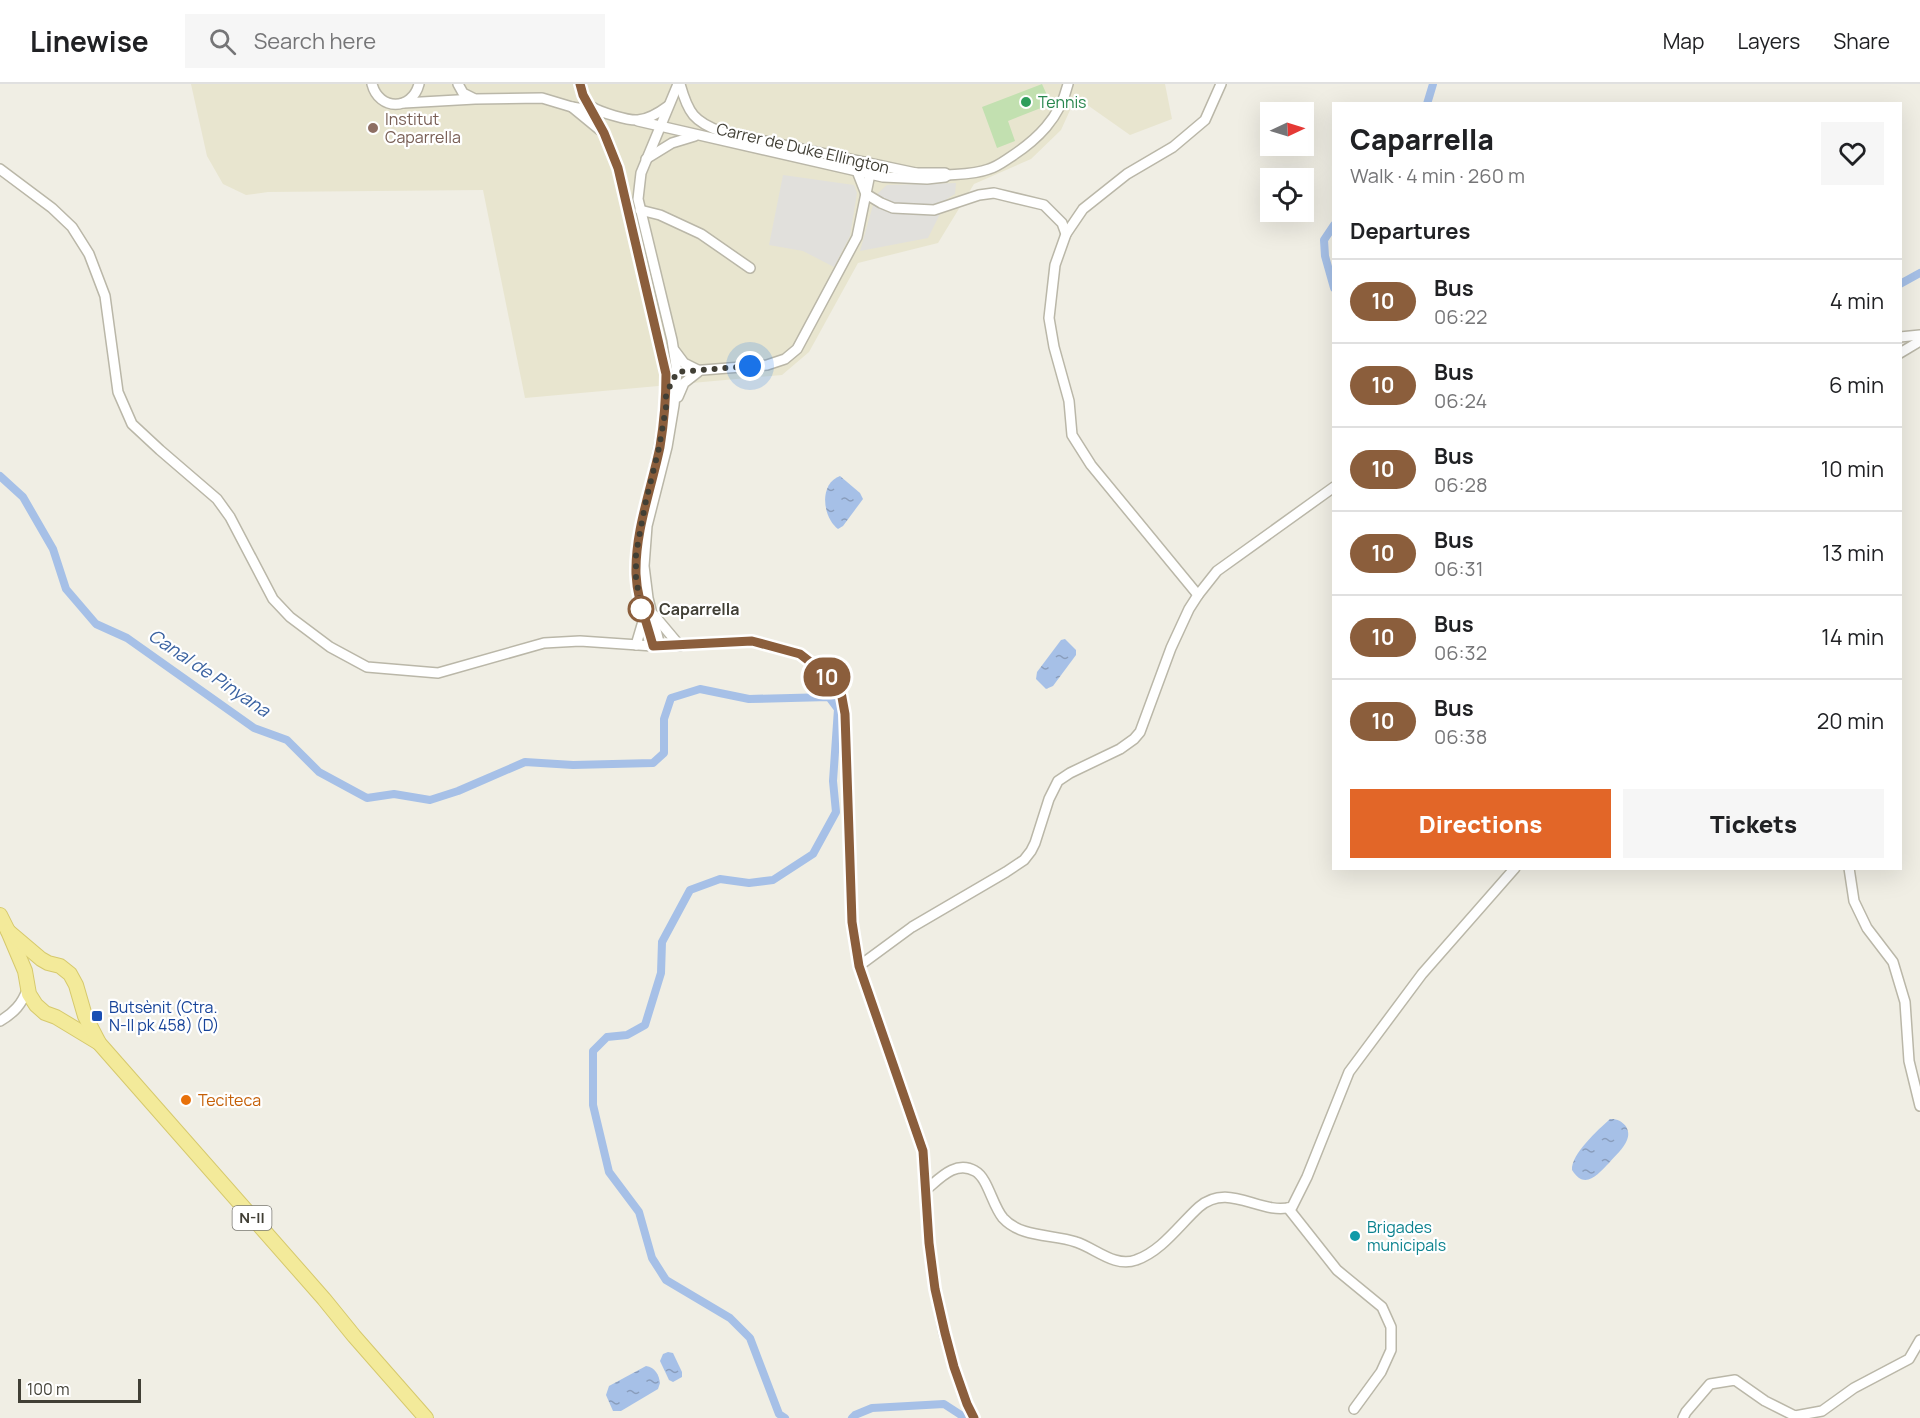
<!DOCTYPE html>
<meta charset="utf-8">
<style>
body{margin:0;font-family:Manrope,sans-serif;background:#f6f6f6;color:#202124;height:100vh;display:flex;flex-direction:column;font-size:22px;white-space:nowrap}
*{box-sizing:border-box;margin:0}
p{font-size:20px;color:#757577}
.icon{flex:none;width:33px;height:33px;fill:none;stroke:currentColor;stroke-width:2;stroke-linecap:round;stroke-linejoin:round}
.map{position:relative;flex:1;overflow:hidden}
.drawer{position:absolute;left:1332px;top:18px;width:570px;height:768px;display:flex;flex-direction:column;background:#fff;border-radius:0px;box-shadow:0 6px 24px #0002}
.drawer>*{flex:none}
.badge{padding:0 12px;border-radius:20px;font-size:21px;line-height:39px}
.needle{width:39px;rotate:86deg}
.fabs{position:absolute;left:1260px;top:18px;display:grid;gap:12px}
.fabs a{display:grid;place-items:center;width:54px;height:54px;border-radius:0px;background:#fff;box-shadow:0 6px 24px #0002;font-size:30px}
.scale{position:absolute;left:18px;bottom:15px;width:123px;box-sizing:border-box;padding-left:6px;border:3px solid #413f35;border-top:0;font-size:16px;line-height:21px;white-space:nowrap;color:#413f35;-webkit-text-stroke:4px #fff;paint-order:stroke}
.you{position:absolute;width:30px;height:30px;margin:-15px;border:4px solid #fff;border-radius:50%;background:#1a73e8;box-shadow:0 0 0 9px #1a73e833}
.map>.badge{position:absolute;translate:-50% -50%;box-shadow:0 0 0 3px #fff}
h2{padding:0 18px;font-size:22px;line-height:54px}
.round{display:grid;place-items:center;flex:none;width:63px;height:63px;border-radius:0px;background:#f6f6f6}
.overview{display:flex;align-items:center;justify-content:space-between;height:102px;padding:0 18px}
h1{font-size:28px;font-weight:800;line-height:45px}
.action{display:flex;gap:12px;margin-top:auto;padding:12px 18px}
.action a{flex:1;height:69px;border-radius:0px;background:#e26628;color:#fff;font-size:24px;font-weight:800;line-height:69px;text-align:center}
.action a+a{background:#f6f6f6;color:#202124}
ul{padding:0;list-style:none}
li{display:flex;align-items:center;gap:18px;height:84px;padding:0 18px;border-top:2px solid #e0e0e0}
li div{flex:1}
li b{display:block;font-size:22px}
li em{font-style:normal}
li .badge{min-width:66px;font-weight:700;text-align:center}
header{display:flex;align-items:center;gap:36px;box-sizing:border-box;height:84px;padding:0 30px;background:#fff;border-bottom:2px solid #e0e0e0}
header strong{font-size:28px}
nav{display:flex;gap:33px;margin-inline-start:auto;font-size:21px}
.search{width:420px;height:54px;background:#f6f6f6;display:flex;align-items:center;gap:15px;box-sizing:border-box;padding:0 21px;border-radius:0px;color:#757577;font-size:22px}
.map>svg:first-child{display:block}
</style>
<header>
<strong>Linewise</strong>
<div class="search"><svg class="icon" aria-label="search" viewBox="0 0 24 24"><circle cx="10" cy="10" r="6"/><path d="M15 15l6 6"/></svg>Search here</div>
<nav><a>Map</a><a>Layers</a><a>Share</a></nav>
</header>
<div class="map">
<svg width="1920" height="1334" viewBox="0 0 1920 1334">
<defs>
<pattern id="water-ripples" width="26" height="14" patternUnits="userSpaceOnUse" patternTransform="scale(1.5)"><rect width="26" height="14" fill="#a6c0e7"/><path d="M2 4q2-2 4 0t4 0M15 11q2-2 4 0t4 0" fill="none" stroke="#899dbc"/></pattern>
</defs>
<rect width="100%" height="100%" fill="#f0eee4"/>
<polygon fill="#e8e5cf" points="191,0 1165,0 1172,35 1130,51 1076,13 1061,46 1031,75 974,100 938,159 858,179 809,268 782,291 525,314 483,106 268,108 246,111 223,100 207,72"/>
<polygon fill="#c2e0b0" points="1042,0 1051,20 1008,37 1015,57 997,64 982,23"/>
<g fill="#e1e0dc">
<polygon points="783,91 854,101 857,109 850,152 834,183 803,167 769,161"/>
<polygon points="956,99 955,110 934,123 902,123 875,112 887,101"/>
<polygon points="873,121 894,129 940,130 928,154 860,167"/>
</g>
<g fill="url(#water-ripples)">
<path d="M840 392 860 409 863 415 843 442 838 445C823 434 818 400 840 392Z"/>
<polygon points="1065,555 1076,566 1076,571 1053,602 1046,605 1036,595 1037,588 1061,556"/>
<path d="M1610 1035C1622 1034 1632 1045 1627 1056 1624 1064 1615 1072 1609 1079 1598 1090 1585 1107 1572 1086 1571 1070 1598 1046 1610 1035Z"/>
<polygon points="668,1268 673,1269 682,1288 682,1293 673,1298 669,1296 660,1277 663,1270"/>
<path d="M646 1282C655 1283 659 1291 660 1299L658 1305 621 1327H613L606 1311 609 1302Z"/>
</g>
<g fill="none" stroke-linecap="round" stroke-linejoin="round">
<g stroke="#a6c0e7" stroke-width="8">
<polyline points="1427,20 1433,0"/>
<polyline points="1334,141 1324,156 1325,172 1334,204"/>
<polyline points="1900,200 1920,189"/>
<polyline points="0,392 23,413 53,465 66,505 96,540 127,554 254,644 287,656 319,688 367,714 394,710 430,716 458,707 525,678 573,681 653,679 664,669 664,635 671,614 700,605 749,615 829,613 838,625 833,697 836,728 813,770 773,796 749,799 720,795 690,806 662,858 661,889 645,941 627,951 607,953 593,967 593,1021 609,1088 639,1128 652,1174 666,1196 730,1234 750,1254 779,1330 785,1334"/>
<polyline points="852,1334 855,1331 872,1324 944,1320 961,1331 962,1334"/>
</g>
<defs>
<g id="street">
<path d="M372 0C379 27 412 27 419 0"/>
<polyline points="458,0 463,9 473,14"/>
<path d="M580 0 583 11 604 49 618 84 666 290C666 315 664 339 659 363 651 406 635 447 636 490 637 516 647 538 653 562"/>
<path d="M680 0C688 29 694 38 722 48L916 89"/>
<polyline points="404,19 475,15 542,14 572,23 595,27"/>
<polyline points="572,23 600,46"/>
<path d="M592 23C599 28 629 37 638 36 649 35 660 28 668 22"/>
<polyline points="638,37 883,93 927,95 945,93 948,91"/>
<polyline points="646,75 672,59 695,52"/>
<polyline points="0,85 52,124 72,143 89,170 105,212 118,308 132,340 160,366 217,415 230,433 273,515 290,533 330,563 367,583 438,589 544,559 580,557 653,562 752,557 800,570 818,584 841,608 845,630 852,838 859,882 923,1067 929,1159 935,1205 944,1249 954,1283 967,1320 974,1334"/>
<polyline points="857,87 866,110 881,119 893,124 934,126 979,111 994,109 1044,121 1062,139 1066,150"/>
<path d="M910 89H945L948 91C962 90 976 90 989 85 996 83 1003 78 1009 74 1037 56 1060 34 1068 0"/>
<polyline points="640,126 660,131 701,150 750,184"/>
<polyline points="1900,253 1920,251"/>
<polyline points="675,267 684,279 698,286"/>
<polyline points="1900,269 1920,257"/>
<polyline points="677,288 767,281 785,275 797,265 857,153 870,90 866,78"/>
<polyline points="678,313 684,299 698,288"/>
<polyline points="1198,511 1091,381 1072,351 1069,317 1054,263 1049,234 1055,181 1066,150 1083,125 1127,90 1173,63 1205,36 1221,0"/>
<polyline points="654,531 680,562"/>
<polyline points="636,561 644,534"/>
<polyline points="660,562 648,514 644,482 647,442 667,363 674,321 677,288 672,256 638,115 641,89 678,0"/>
<polyline points="1849,784 1854,817 1867,844 1893,878 1905,918 1909,977 1920,1022"/>
<polyline points="859,882 912,843 1006,788 1024,776 1031,767 1035,759 1049,715 1058,697 1070,689 1120,665 1134,655 1140,648 1171,564 1189,525 1198,511 1217,487 1334,403"/>
<path d="M0 937C14 929 22 920 28 904"/>
<path d="M927 1105C940 1094 956 1076 975 1087 988 1094 992 1121 1003 1134 1021 1154 1053 1150 1076 1158 1095 1164 1115 1184 1136 1176 1162 1167 1180 1140 1199 1123 1229 1097 1260 1132 1292 1123L1307 1093 1349 988 1422 890 1515 784"/>
<polyline points="1288,1124 1337,1186 1382,1223 1391,1243 1391,1266 1381,1288 1354,1325"/>
<polyline points="1683,1334 1686,1328 1710,1300 1735,1296 1765,1317 1795,1332 1822,1327 1854,1304 1909,1275 1920,1256"/>
</g>
<g id="primary">
<polyline points="0,831 8,847 25,887 29,910 36,921 45,929 56,933 99,959"/>
<polyline points="8,847 41,875 48,879 60,882 70,890 76,901 85,932 99,959 324,1215 354,1252 426,1334"/>
</g>
</defs>
<use href="#street" stroke="#bab7a8" stroke-width="12"/>
<use href="#primary" stroke="#d6c96c" stroke-width="16"/>
<use href="#street" stroke="#fff" stroke-width="9"/>
<use href="#primary" stroke="#f3ea9a" stroke-width="14"/>
</g>
<g fill="none" stroke-linecap="round" stroke-linejoin="round">
<defs>
<path id="line" d="M580 0 583 11 604 49 618 84 666 290C666 315 664 339 660 363 651 406 635 447 636 490 637 516 647 538 653 562L752 557 800 570 818 584 841 608 845 630 852 838 859 882 923 1067 929 1159 935 1205 945 1249 954 1283 967 1320 974 1334"/>
</defs>
<use href="#line" stroke="#fff" stroke-width="14"/>
<use href="#line" stroke="#8b5e3c" stroke-width="9"/>
<polyline stroke="#413f35" stroke-width="6" stroke-dasharray="0 10.8" points="641,525 636,493 636,470 645,421 659,364 666,323 666,310 677,288 750,282"/>
</g>
<circle fill="#2e9e5b" stroke="#fff" stroke-width="2" cx="1026" cy="18" r="6"/>
<circle fill="#8d6e63" stroke="#fff" stroke-width="2" cx="373" cy="44" r="6"/>
<circle fill="#fff" stroke="#8b5e3c" stroke-width="3" cx="641" cy="525" r="12"/>
<rect fill="#1a4fb4" stroke="#fff" stroke-width="2" x="91" y="926" width="12" height="12" rx="3"/>
<circle fill="#e8710a" stroke="#fff" stroke-width="2" cx="186" cy="1016" r="6"/>
<circle fill="#0f9aa8" stroke="#fff" stroke-width="2" cx="1355" cy="1152" r="6"/>
<g text-anchor="middle" stroke-width="4.5" stroke-linejoin="round" paint-order="stroke">
<rect fill="#fff" stroke="#7a7972" stroke-width="1.5" x="232.5" y="1122" width="39" height="24" rx="4.5"/>
<g font-size="15" font-weight="bold" fill="#413f35">
<text x="252" y="1139">N-II</text>
</g>
<g font-size="16" fill="#27864d" stroke="#fff" text-anchor="start">
<text x="1038" y="24">Tennis</text>
</g>
<g font-size="16" fill="#785e54" stroke="#fff" text-anchor="start">
<text x="385" y="41">Institut<tspan x="385" dy="18">Caparrella</tspan></text>
</g>
<g font-size="16" fill="#413f35" stroke="#fff">
<text transform="translate(803 64) rotate(13)" y="6">Carrer de Duke Ellington</text>
</g>
<g font-size="16" font-weight="bold" fill="#413f35" stroke="#fff" text-anchor="start">
<text x="659" y="531">Caparrella</text>
</g>
<g font-size="16" fill="#164399" stroke="#fff" text-anchor="start">
<text x="109" y="929">Butsènit (Ctra.<tspan x="109" dy="18">N-II pk 458) (D)</tspan></text>
</g>
<g font-size="16" fill="#c56008" stroke="#fff" text-anchor="start">
<text x="198" y="1022">Teciteca</text>
</g>
<g font-size="16" fill="#0d838f" stroke="#fff" text-anchor="start">
<text x="1367" y="1149">Brigades<tspan x="1367" dy="18">municipals</tspan></text>
</g>
<g font-size="18" font-style="italic" fill="#3a62a1" stroke="#fff">
<text transform="translate(209 589) rotate(34)" y="6">Canal de Pinyana</text>
</g>
</g>
</svg>
<div class="fabs">
<a><svg class="needle" viewBox="-14 -14 28 28"><path d="M0-13l5 13h-10z" fill="#e53935"/><path d="M0 13l5-13h-10z" fill="#757577"/></svg></a>
<a><svg class="icon" aria-label="locate" viewBox="0 0 24 24"><circle cx="12" cy="12" r="6"/><path d="M12 2v4M12 18v4M2 12h4M18 12h4"/></svg></a>
</div>
<div class="scale">100 m</div>
<div class="you" style="left:750px;top:282px"></div>
<b class="badge" style="left:827px;top:593px;background:#8b5e3c;color:#fff">10</b>
<section class="drawer">
<div class="overview"><div><h1>Caparrella</h1><p>Walk · 4 min · 260 m</p></div><a class="round"><svg class="icon" aria-label="heart" viewBox="0 0 24 24"><path d="M12 20l-8-8c-3-5 5-10 8-4 3-6 11-1 8 4z"/></svg></a></div>
<h2>Departures</h2>
<ul>
<li><span class="badge" style="background:#8b5e3c;color:#fff">10</span><div><b>Bus</b><p>06:22</p></div><em>4 min</em></li>
<li><span class="badge" style="background:#8b5e3c;color:#fff">10</span><div><b>Bus</b><p>06:24</p></div><em>6 min</em></li>
<li><span class="badge" style="background:#8b5e3c;color:#fff">10</span><div><b>Bus</b><p>06:28</p></div><em>10 min</em></li>
<li><span class="badge" style="background:#8b5e3c;color:#fff">10</span><div><b>Bus</b><p>06:31</p></div><em>13 min</em></li>
<li><span class="badge" style="background:#8b5e3c;color:#fff">10</span><div><b>Bus</b><p>06:32</p></div><em>14 min</em></li>
<li><span class="badge" style="background:#8b5e3c;color:#fff">10</span><div><b>Bus</b><p>06:38</p></div><em>20 min</em></li>
</ul>
<div class="action"><a>Directions</a><a>Tickets</a></div>
</section>
</div>
